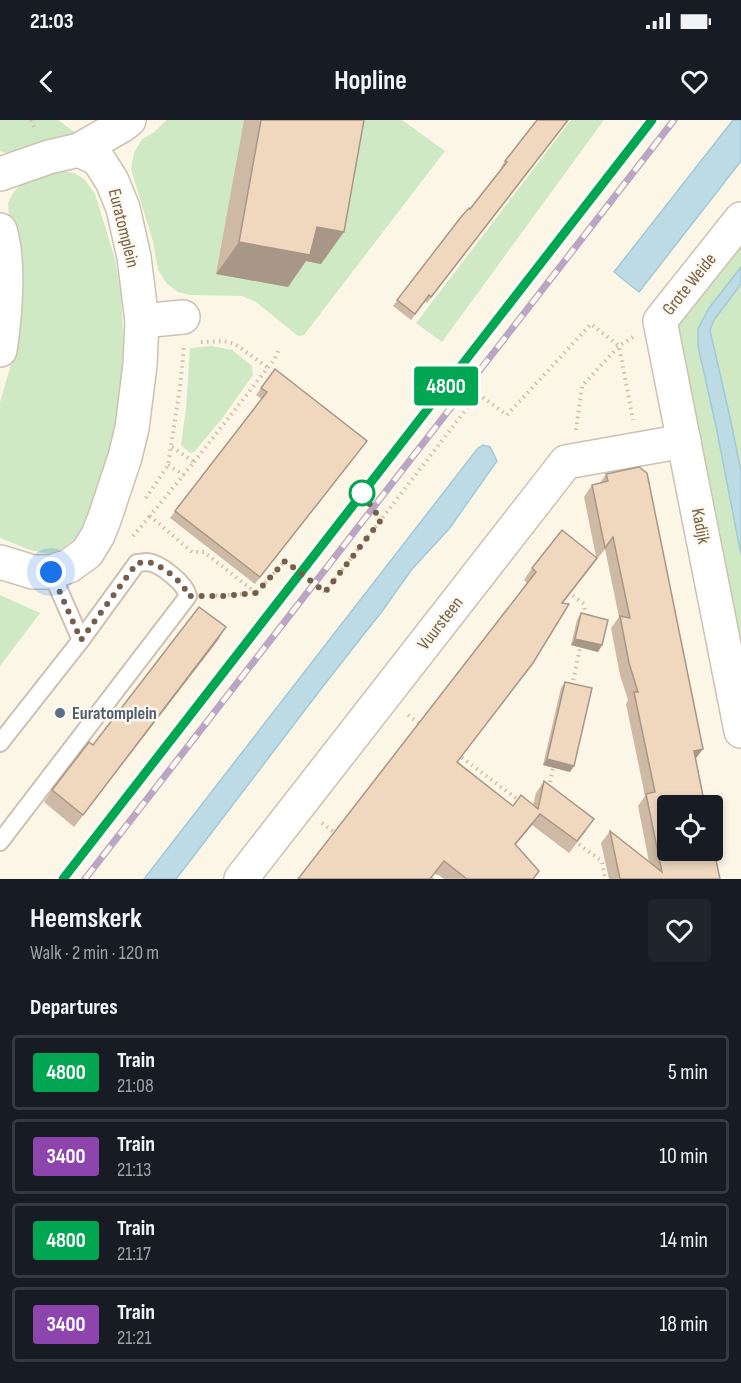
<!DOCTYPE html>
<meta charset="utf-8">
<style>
body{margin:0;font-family:"Sofia Sans Condensed",sans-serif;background:#20242c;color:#f1f3f6;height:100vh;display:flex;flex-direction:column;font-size:22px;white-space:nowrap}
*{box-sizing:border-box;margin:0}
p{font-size:20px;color:#9ea1a6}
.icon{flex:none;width:33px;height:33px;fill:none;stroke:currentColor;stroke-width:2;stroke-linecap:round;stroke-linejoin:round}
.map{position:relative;height:759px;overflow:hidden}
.panel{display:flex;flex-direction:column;background:#171b24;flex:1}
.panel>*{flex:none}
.badge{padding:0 12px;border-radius:4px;font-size:21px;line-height:39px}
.buttons{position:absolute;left:657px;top:675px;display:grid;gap:12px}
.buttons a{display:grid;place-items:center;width:66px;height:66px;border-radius:6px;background:#171b24;box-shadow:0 3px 9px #0003;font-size:30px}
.you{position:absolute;width:30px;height:30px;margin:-15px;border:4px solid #fff;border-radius:50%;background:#1a73e8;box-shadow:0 0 0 9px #1a73e833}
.map>.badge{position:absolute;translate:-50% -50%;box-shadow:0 0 0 3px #fff}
h2{padding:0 30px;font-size:22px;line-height:54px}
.round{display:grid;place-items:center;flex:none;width:63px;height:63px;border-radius:6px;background:#20242c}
.summary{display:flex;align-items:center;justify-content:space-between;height:102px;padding:0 30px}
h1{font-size:28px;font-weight:700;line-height:45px}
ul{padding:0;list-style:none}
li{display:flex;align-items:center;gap:18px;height:75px;margin:0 12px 9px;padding:0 18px;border:3px solid #363941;border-radius:6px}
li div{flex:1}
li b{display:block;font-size:22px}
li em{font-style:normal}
li .badge{min-width:66px;font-weight:700;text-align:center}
.status{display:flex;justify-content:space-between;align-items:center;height:42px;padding:0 30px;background:#171b24;direction:ltr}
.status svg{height:16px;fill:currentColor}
header{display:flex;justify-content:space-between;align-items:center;height:78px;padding:0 30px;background:#171b24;font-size:27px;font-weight:700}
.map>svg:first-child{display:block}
</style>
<div class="status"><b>21:03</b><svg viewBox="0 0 49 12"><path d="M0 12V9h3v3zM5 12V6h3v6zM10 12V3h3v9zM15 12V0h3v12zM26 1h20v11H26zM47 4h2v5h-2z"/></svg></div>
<header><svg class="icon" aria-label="back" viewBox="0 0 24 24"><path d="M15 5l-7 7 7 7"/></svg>Hopline<svg class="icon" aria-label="heart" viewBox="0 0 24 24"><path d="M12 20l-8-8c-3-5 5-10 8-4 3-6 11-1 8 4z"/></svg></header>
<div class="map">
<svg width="741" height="759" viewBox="0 0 741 759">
<rect width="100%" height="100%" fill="#fcf6e7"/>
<g fill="#d0e9c5">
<polygon points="0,0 58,0 77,14 16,35 6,33 0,31"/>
<polygon points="167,0 402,0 445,31 304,215 298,216 256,182 242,176 190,175 178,172 167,164 158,150 153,122 131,49 134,33 142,19 153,13"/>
<polygon points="571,0 604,0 442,222 416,203"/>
<path d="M58 50 74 53 84 59 95 74 115 139 121 174 124 228 121 267 116 303 106 345 92 386 82 409 69 426 49 434 30 430 0 418V282L10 248 16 204 8 83C22 55 30 58 58 50Z"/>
<polygon points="741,119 741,147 709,188 698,209 698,226 717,311 741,435 741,528 679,211 680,200"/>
<polygon points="741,164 741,351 731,302 710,210 714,200"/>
<polygon points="212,226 232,230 252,246 253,255 221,300 194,332 190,333 181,325 186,288 190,228"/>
<polygon points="0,475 40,493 0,546"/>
</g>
<g fill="#bcdbe5" stroke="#a2c9d6" stroke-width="1.5">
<polygon points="733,0 741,0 741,41 639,172 614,152"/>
<polygon points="741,147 741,164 714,200 710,210 731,302 741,351 741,435 717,311 698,226 698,209 709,188"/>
<polygon points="483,325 490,327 497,341 449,409 412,449 383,490 324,565 193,737 176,759 144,759 478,328"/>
</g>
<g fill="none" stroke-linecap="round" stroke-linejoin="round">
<defs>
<g id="service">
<polyline points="51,452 81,520"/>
<path d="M0 623 81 520 137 443C140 443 143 442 147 442 160 443 185 463 188 476L179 488 0 722"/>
</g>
<g id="minor">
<polyline points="0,54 49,37 79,30 121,6 129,0"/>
<polyline points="741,99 660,201 741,611"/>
<polyline points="142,201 183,197"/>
<polyline points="0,442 33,452 51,452 69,446 87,433 98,415 104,400 125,337 132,308 140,245 142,201 134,137 123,88 112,61 98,39 79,30"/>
<polyline points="241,759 566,342 684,321"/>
</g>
<path id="tertiary" d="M0 110C10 142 5 197 0 230"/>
</defs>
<use href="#service" stroke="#cfc1b0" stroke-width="20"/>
<use href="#minor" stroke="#cfc1b0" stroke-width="36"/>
<use href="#tertiary" stroke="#cfc1b0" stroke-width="36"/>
<g stroke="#d5bba2" stroke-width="4" stroke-dasharray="1.5 4.5" stroke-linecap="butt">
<polyline points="31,0 36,10"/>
<polyline points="201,222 224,221 235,224 267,247"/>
<polyline points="576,310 582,266 619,226 633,217"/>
<polyline points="172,327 194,342 150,396 192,432 204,432 256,473"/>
<polyline points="194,342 274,240 279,229"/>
<polyline points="168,345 184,355"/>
<polyline points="146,378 168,345 180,268 184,226"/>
<polyline points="133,416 150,396"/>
<polyline points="568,472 584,484 586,498"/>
<polyline points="210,476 256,473 285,441 325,472 478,274 507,295 591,204 619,226 633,300"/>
<polyline points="572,566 581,523"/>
<polyline points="408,595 421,605"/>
<polyline points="457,634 521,682"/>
<polyline points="549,668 554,643"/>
<polyline points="322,703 338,715"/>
<polyline points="574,721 602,741 605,759"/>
<polyline points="432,759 439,750"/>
</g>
<use href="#service" stroke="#fff" stroke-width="16"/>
<use href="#minor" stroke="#fff" stroke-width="33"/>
<use href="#tertiary" stroke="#fff" stroke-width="33"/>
<defs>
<g id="rail">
<polyline points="63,759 652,0"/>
<polyline points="85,759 674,0"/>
</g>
</defs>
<use href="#rail" stroke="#baa5c5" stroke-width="7"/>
<use href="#rail" stroke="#fef9ed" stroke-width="4.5" stroke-dasharray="14" stroke-linecap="butt"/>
</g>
<g fill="#cebaa4">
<polygon points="244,0 364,0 321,144 306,141 288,167 216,154"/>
<polygon points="569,0 427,183 425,182 411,200 393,186 502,48 501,47 505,41"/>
<polygon points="275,249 367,321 255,464 170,398 262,279 256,275"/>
<polygon points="606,354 696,639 720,759 609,759 601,723 610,711 649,742 638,686 645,676 626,584 628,580 620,555 611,508 619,497 605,429 563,483 524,555 457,642 513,686 533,685 536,673 544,661 586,711 569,733 532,705 515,725 534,759 444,759 436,753 298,759 527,463 524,460 532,448 596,437 584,377 592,365 600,363"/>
<polygon points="581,493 602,525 598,532 571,525 577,500"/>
<polygon points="218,520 74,707 44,682 52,670 93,625"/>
<polygon points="565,562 570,652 543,645 561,568"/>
</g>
<g fill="#a89786">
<polygon points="317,107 344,112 321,144 306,141 288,167 216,154 239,122"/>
<polygon points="597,438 589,449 554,494 562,483"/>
<polygon points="226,507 218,520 74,707 83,695"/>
<polygon points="575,519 602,525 598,532 571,525"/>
<polygon points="703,629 694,641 694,631"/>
<polygon points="547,639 574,646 570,652 543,645"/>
<polygon points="540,694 532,705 506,736 515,724"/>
</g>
<g fill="#f0d8bf" stroke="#a89786" stroke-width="1.5">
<polygon points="261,0 364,0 344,112 317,107 310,135 239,122"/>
<polygon points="537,0 568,0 431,177 429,175 415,194 397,180 461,97 469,88 470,89 507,42 505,41"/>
<polygon points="275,249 367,321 260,457 175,391 267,272 261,268"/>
<polygon points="639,347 647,353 703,629 694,631 705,686 668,686 668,730 712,730 712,721 720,759 620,759 610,711 662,752 646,674 655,672 634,572 638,572 629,543 620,496 630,498 613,417 605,428 592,365 608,361 606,354"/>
<polygon points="562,410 597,438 562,483 569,484 533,543 457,642 513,686 521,675 538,689 544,661 594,699 577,721 540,694 515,724 539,751 533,759 467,759 444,741 430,759 298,759 536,452 532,448"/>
<polygon points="199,487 226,507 83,695 52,670 89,622 93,625"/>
<polygon points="581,493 608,500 602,525 575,519"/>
<polygon points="565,562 592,568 574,646 547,639"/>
</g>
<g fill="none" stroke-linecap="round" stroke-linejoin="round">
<defs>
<polyline id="line" points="63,759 652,0"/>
</defs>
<use href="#line" stroke="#fff" stroke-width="14"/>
<use href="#line" stroke="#00a651" stroke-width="9"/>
<path stroke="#755f4c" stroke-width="6" stroke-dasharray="0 10.8" d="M51 452 81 520 137 443C140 443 143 442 147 442 160 443 185 463 188 476H222L256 473 285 441 325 472 381 400 362 373"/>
</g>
<circle fill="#fff" stroke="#00a651" stroke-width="3" cx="362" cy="373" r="12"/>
<circle fill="#5c6f8a" stroke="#fef9ed" stroke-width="2" cx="60" cy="593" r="6"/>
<g text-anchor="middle" stroke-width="5" stroke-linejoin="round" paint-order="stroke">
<g font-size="18" fill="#755f4c" stroke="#fef9ed">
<text transform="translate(124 108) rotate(76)" y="6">Euratomplein</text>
<text transform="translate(689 164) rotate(-51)" y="6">Grote Weide</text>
<text transform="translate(701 406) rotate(79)" y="6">Kadijk</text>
<text transform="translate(440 503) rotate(-52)" y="6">Vuursteen</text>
</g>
<g font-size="18" font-weight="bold" fill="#4e5e75" stroke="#fef9ed" text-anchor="start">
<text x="72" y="599">Euratomplein</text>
</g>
</g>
</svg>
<div class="buttons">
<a><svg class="icon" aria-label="locate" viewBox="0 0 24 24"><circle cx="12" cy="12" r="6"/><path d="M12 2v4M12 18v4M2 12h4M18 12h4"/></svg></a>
</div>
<div class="you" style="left:51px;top:452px"></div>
<b class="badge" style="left:446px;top:266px;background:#00a651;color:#fff">4800</b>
</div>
<section class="panel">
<div class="summary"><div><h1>Heemskerk</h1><p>Walk · 2 min · 120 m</p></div><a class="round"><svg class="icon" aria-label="heart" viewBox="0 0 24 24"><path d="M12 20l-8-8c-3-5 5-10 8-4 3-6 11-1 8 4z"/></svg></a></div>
<h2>Departures</h2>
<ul>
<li><span class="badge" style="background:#00a651;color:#fff">4800</span><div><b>Train</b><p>21:08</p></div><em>5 min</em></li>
<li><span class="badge" style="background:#8e44ad;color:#fff">3400</span><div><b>Train</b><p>21:13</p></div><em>10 min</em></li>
<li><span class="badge" style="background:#00a651;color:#fff">4800</span><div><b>Train</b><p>21:17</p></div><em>14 min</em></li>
<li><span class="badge" style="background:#8e44ad;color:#fff">3400</span><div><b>Train</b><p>21:21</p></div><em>18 min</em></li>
</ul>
</section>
